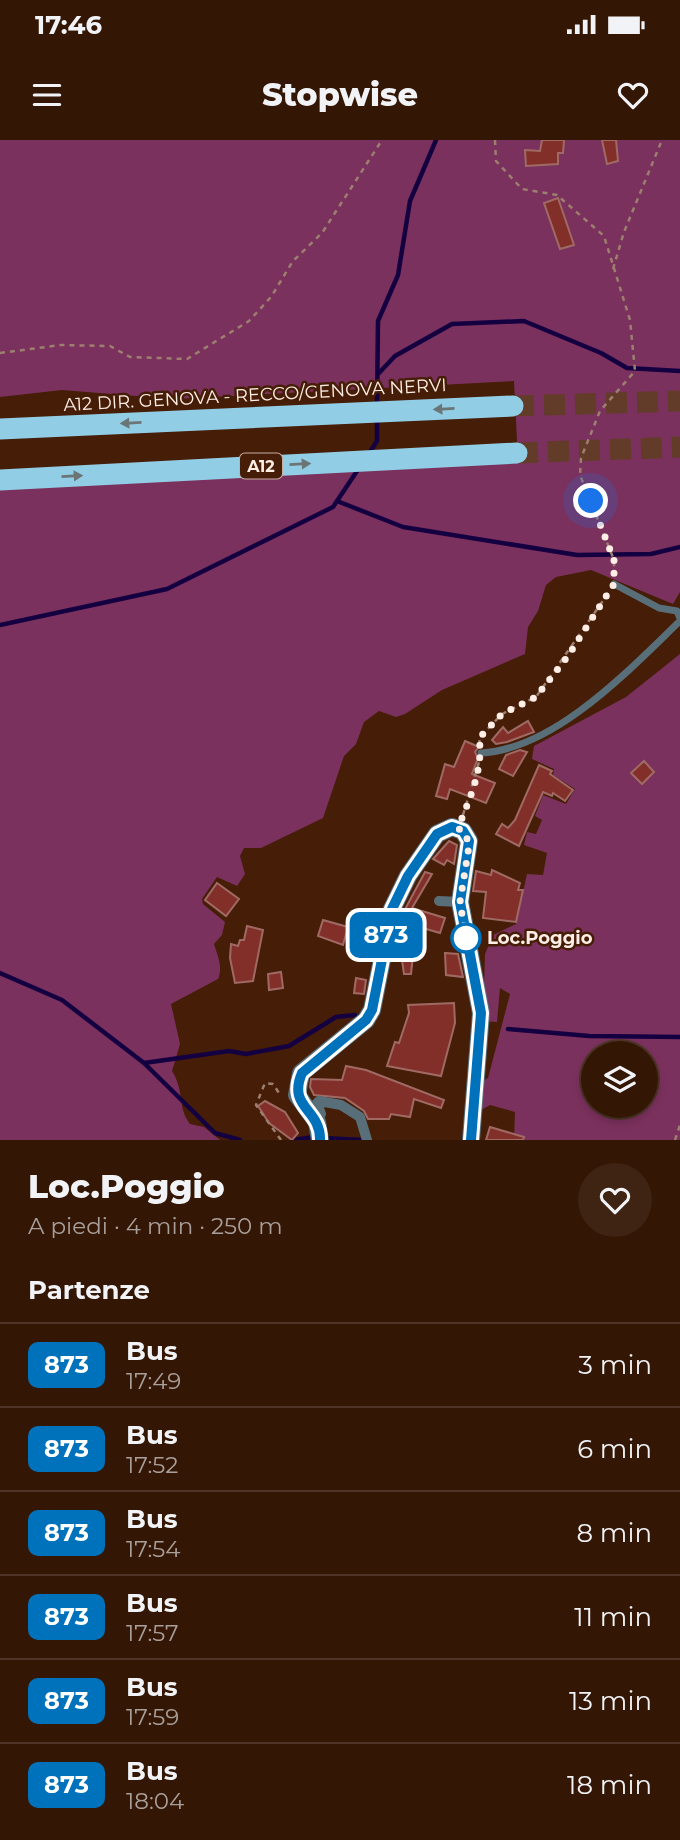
<!DOCTYPE html>
<html lang="it">
<meta charset="utf-8">
<style>
body{margin:0;font-family:Montserrat,sans-serif;background:#3f2313;color:#f1f3f6;height:100vh;display:flex;flex-direction:column;font-size:26px;white-space:nowrap}
*{box-sizing:border-box;margin:0}
p{font-size:23px;color:#a99f9a}
.icon{flex:none;width:38px;height:38px;fill:none;stroke:currentColor;stroke-width:2;stroke-linecap:round;stroke-linejoin:round}
.map{position:relative;height:1000px;overflow:hidden}
.details{display:flex;flex-direction:column;background:#341605;flex:1}
.details>*{flex:none}
.badge{padding:0 14px;border-radius:10px;font-size:24px;line-height:46px}
.buttons{position:absolute;left:581px;top:901px;display:grid;gap:14px}
.buttons a{display:grid;place-items:center;width:77px;height:77px;border-radius:50%;background:#341605;box-shadow:0 4px 10px #0003,0 0 0 2px #4e3527;font-size:35px}
.you{position:absolute;width:35px;height:35px;margin:-18px;border:5px solid #fff;border-radius:50%;background:#1a73e8;box-shadow:0 0 0 10px #1a73e833}
.map>.badge{position:absolute;translate:-50% -50%;box-shadow:0 0 0 4px #fff}
h2{padding:0 28px;font-size:26px;line-height:63px}
.round{display:grid;place-items:center;flex:none;width:74px;height:74px;border-radius:37px;background:#3f2313}
.overview{display:flex;align-items:center;justify-content:space-between;height:119px;padding:0 28px}
h1{font-size:33px;font-weight:800;line-height:52px}
ul{padding:0;list-style:none}
li{display:flex;align-items:center;gap:21px;height:84px;padding:0 28px;border-top:2px solid #4e3527}
li div{flex:1}
li b{display:block;font-size:26px}
li em{font-style:normal}
li .badge{min-width:77px;font-weight:700;text-align:center}
.status{display:flex;justify-content:space-between;align-items:center;height:49px;padding:0 35px;background:#341605;direction:ltr}
.status svg{height:19px;fill:currentColor}
header{display:flex;justify-content:space-between;align-items:center;height:91px;padding:0 28px;background:#341605;font-size:32px;font-weight:800}
.map>svg:first-child{display:block}
</style>
<div class="status"><b>17:46</b><svg viewBox="0 0 49 12"><path d="M0 12V9h3v3zM5 12V6h3v6zM10 12V3h3v9zM15 12V0h3v12zM26 1h20v11H26zM47 4h2v5h-2z"/></svg></div>
<header><svg class="icon" aria-label="menu" viewBox="0 0 24 24"><path d="M4 6h16M4 12h16M4 18h16"/></svg>Stopwise<svg class="icon" aria-label="heart" viewBox="0 0 24 24"><path d="M12 20l-8-8c-3-5 5-10 8-4 3-6 11-1 8 4z"/></svg></header>
<div class="map">
<svg width="680" height="1000" viewBox="0 0 680 1000">
<rect width="100%" height="100%" fill="#461d07"/>
<g fill="#7b315d" fill-rule="evenodd">
<path d="M0 0H680V452L673 464 591 430 556 437 546 445 538 471 528 487 525 514 442 550 405 574 396 577 379 571 364 582 356 604 344 616 323 678 261 708H244L240 716 245 734 237 746 217 737 202 759 203 764 225 782 222 795 214 804C218 817 223 827 218 839L171 864 180 904 172 931C185 952 177 967 190 984L204 987 220 1000H0V348L518 321 514 241 174 259 62 250 0 257Z"/>
<path d="M680 514V1000H514L515 972 490 965 481 970 479 943 488 938 510 854 500 848 497 882 483 881 485 814 493 795 516 784 527 734 543 735 547 713 524 705 527 692 536 694 542 680 535 676 543 655 566 664 575 649 553 635 554 629 532 619 534 606 626 557ZM593 914H646V966H593Z"/>
</g>
<g fill="none" stroke-linecap="round" stroke-linejoin="round">
<g stroke="#140041" stroke-width="4.5">
<polyline points="378,234 395,216 452,184 524,181 601,213 627,228 680,231"/>
<polyline points="377,265 378,181 398,135 410,61 436,0"/>
<polyline points="368,315 377,301 377,277"/>
<polyline points="337,361 403,387 577,415 651,414 680,407"/>
<polyline points="0,485 167,449 333,367 359,328"/>
<polyline points="0,833 62,860 144,923 215,993 240,1000"/>
<polyline points="508,889 589,896 680,897"/>
<polyline points="144,923 229,911 246,914 289,906 336,877 355,875"/>
<polyline points="323,998 363,1000"/>
<polyline points="293,1000 314,997"/>
</g>
</g>
<g fill="#822f2a" stroke="#a06a64" stroke-width="2">
<polygon points="542,0 564,0 563,13 558,13 558,24 526,26 525,10 540,11"/>
<polygon points="602,0 616,0 618,21 607,24"/>
<polygon points="558,58 574,105 560,109 544,63"/>
<polygon points="528,581 534,592 507,602 496,604 492,600 503,587 508,593"/>
<polygon points="465,601 479,607 475,612 478,618 472,634 495,643 486,663 450,649 447,659 436,656 445,624 454,627"/>
<polygon points="520,610 527,612 513,636 499,629 506,615"/>
<polygon points="644,621 654,632 642,644 631,633"/>
<polygon points="539,625 552,631 550,634 573,650 565,661 553,653 552,656 543,652 519,706 496,694 502,684 508,688 515,680"/>
<polygon points="449,701 457,705 454,724 447,720 444,725 433,719"/>
<polygon points="492,730 520,743 518,750 523,750 516,782 483,778 486,752 473,751 476,731 491,735"/>
<polygon points="425,732 432,734 412,768 445,778 440,793 416,786 411,834 404,834 402,820 399,820 403,773"/>
<polygon points="217,743 239,759 226,776 205,760"/>
<polygon points="360,772 377,775 372,799 356,796"/>
<polygon points="323,780 348,787 343,805 318,796"/>
<polygon points="247,786 263,790 253,841 235,843 230,818 231,804 238,806 240,800 244,800"/>
<polygon points="445,813 458,814 463,837 446,835"/>
<polygon points="281,832 283,848 269,850 268,834"/>
<polygon points="356,838 366,840 364,854 354,853"/>
<polygon points="454,863 455,883 441,936 387,926 395,902 399,903 409,873 408,865"/>
<polygon points="346,926 366,930 444,960 441,968 414,959 410,977 391,974 389,979 368,979 364,971 345,958 314,955 310,947 311,939 342,940"/>
<polygon points="265,961 285,972 298,993 292,1000 269,983 258,966"/>
<polygon points="490,987 524,997 523,1000 486,1000"/>
</g>
<g fill="none" stroke-linecap="round" stroke-linejoin="round">
<g stroke="#623c28" stroke-width="21" stroke-dasharray="21 10" stroke-linecap="butt">
<polyline points="513,266 680,261"/>
<polyline points="517,313 680,307"/>
</g>
<g stroke="#9c7f6f" stroke-width="2.5" stroke-dasharray="5 5" stroke-linecap="butt">
<polyline points="495,0 496,21 522,49 557,55 604,96 630,180 635,231 600,271 581,318 580,335 614,420 614,436"/>
<polyline points="613,129 624,92 662,0"/>
<polyline points="0,213 61,205 110,206 130,217 187,219 249,181 271,157 293,121 322,93 382,0"/>
<polyline points="480,605 479,598 502,574 536,557 609,452"/>
<polyline points="463,675 479,622"/>
<polyline points="281,1000 256,965 265,943 273,944 281,956"/>
<polyline points="675,1000 680,985"/>
</g>
<g stroke="#586f79" stroke-width="7">
<polyline points="614,444 659,468 677,471 680,478"/>
<path d="M481 613C555 609 629 530 680 481"/>
</g>
<g stroke="#586f79" stroke-width="10">
<polyline points="439,761 460,762"/>
<polyline points="318,979 321,974 317,963 319,961 341,965 360,977 367,1000"/>
</g>
<polyline stroke="#586f79" stroke-width="18" points="320,1000 317,982 297,955 301,933 366,880 372,870 392,769 408,736 437,694 452,687 463,691 469,701 460,762 481,873 471,1000"/>
<g stroke="#92cde6" stroke-width="21">
<polyline points="0,289 513,266"/>
<polyline points="0,340 517,313"/>
</g>
</g>
<defs><path id="oneway-solid" d="M-6-.8H1V-3.2L6.5 0L1 3.2V.8H-6Z" transform="scale(1.75)"/></defs>
<g fill="#6c7576">
<use href="#oneway-solid" transform="translate(444 269) rotate(177)"/>
<use href="#oneway-solid" transform="translate(131 283) rotate(177)"/>
<use href="#oneway-solid" transform="translate(300 324) rotate(-3)"/>
<use href="#oneway-solid" transform="translate(72 336) rotate(-3)"/>
</g>
<g fill="none" stroke-linecap="round" stroke-linejoin="round">
<defs>
<path id="line" d="M320 1000C321 969 287 968 302 933L366 880 372 870 392 769 408 736 437 694 452 687 463 691 469 701 460 762 481 873 471 1000"/>
</defs>
<use href="#line" stroke="#fff" stroke-width="16"/>
<use href="#line" stroke="#0072bc" stroke-width="10"/>
<path stroke="#ffeee6" stroke-width="7" stroke-dasharray="0 12.6" d="M466 798 460 762 469 706 466 695 458 688C469 660 484 629 479 598L502 574 536 557 568 516 614 444V420L591 361"/>
</g>
<circle fill="#fff" stroke="#0072bc" stroke-width="3.5" cx="466" cy="798" r="14"/>
<g text-anchor="middle" stroke-width="5" stroke-linejoin="round" paint-order="stroke">
<rect fill="#461d07" stroke="#c8afa3" stroke-width="2" x="240" y="313.5" width="42" height="25" rx="5"/>
<g font-size="16" font-weight="bold" fill="#ffeee6">
<text x="261" y="332">A12</text>
</g>
<g font-size="18" fill="#ffeee6" stroke="#461d07">
<text transform="translate(255 255) rotate(-3)" y="6">A12 DIR. GENOVA - RECCO/GENOVA NERVI</text>
</g>
<g font-size="18" font-weight="bold" fill="#ffeee6" stroke="#461d07" text-anchor="start">
<text x="487" y="804">Loc.Poggio</text>
</g>
</g>
</svg>
<div class="buttons">
<a><svg class="icon" aria-label="layers" viewBox="0 0 24 24"><path d="M12 4l9 5-9 5-9-5zM3 14l9 5 9-5"/></svg></a>
</div>
<div class="you" style="left:591px;top:361px"></div>
<b class="badge" style="left:386px;top:795px;background:#0072bc;color:#fff">873</b>
</div>
<section class="details">
<div class="overview"><div><h1>Loc.Poggio</h1><p>A piedi · 4 min · 250 m</p></div><a class="round"><svg class="icon" aria-label="heart" viewBox="0 0 24 24"><path d="M12 20l-8-8c-3-5 5-10 8-4 3-6 11-1 8 4z"/></svg></a></div>
<h2>Partenze</h2>
<ul>
<li><span class="badge" style="background:#0072bc;color:#fff">873</span><div><b>Bus</b><p>17:49</p></div><em>3 min</em></li>
<li><span class="badge" style="background:#0072bc;color:#fff">873</span><div><b>Bus</b><p>17:52</p></div><em>6 min</em></li>
<li><span class="badge" style="background:#0072bc;color:#fff">873</span><div><b>Bus</b><p>17:54</p></div><em>8 min</em></li>
<li><span class="badge" style="background:#0072bc;color:#fff">873</span><div><b>Bus</b><p>17:57</p></div><em>11 min</em></li>
<li><span class="badge" style="background:#0072bc;color:#fff">873</span><div><b>Bus</b><p>17:59</p></div><em>13 min</em></li>
<li><span class="badge" style="background:#0072bc;color:#fff">873</span><div><b>Bus</b><p>18:04</p></div><em>18 min</em></li>
</ul>
</section>
